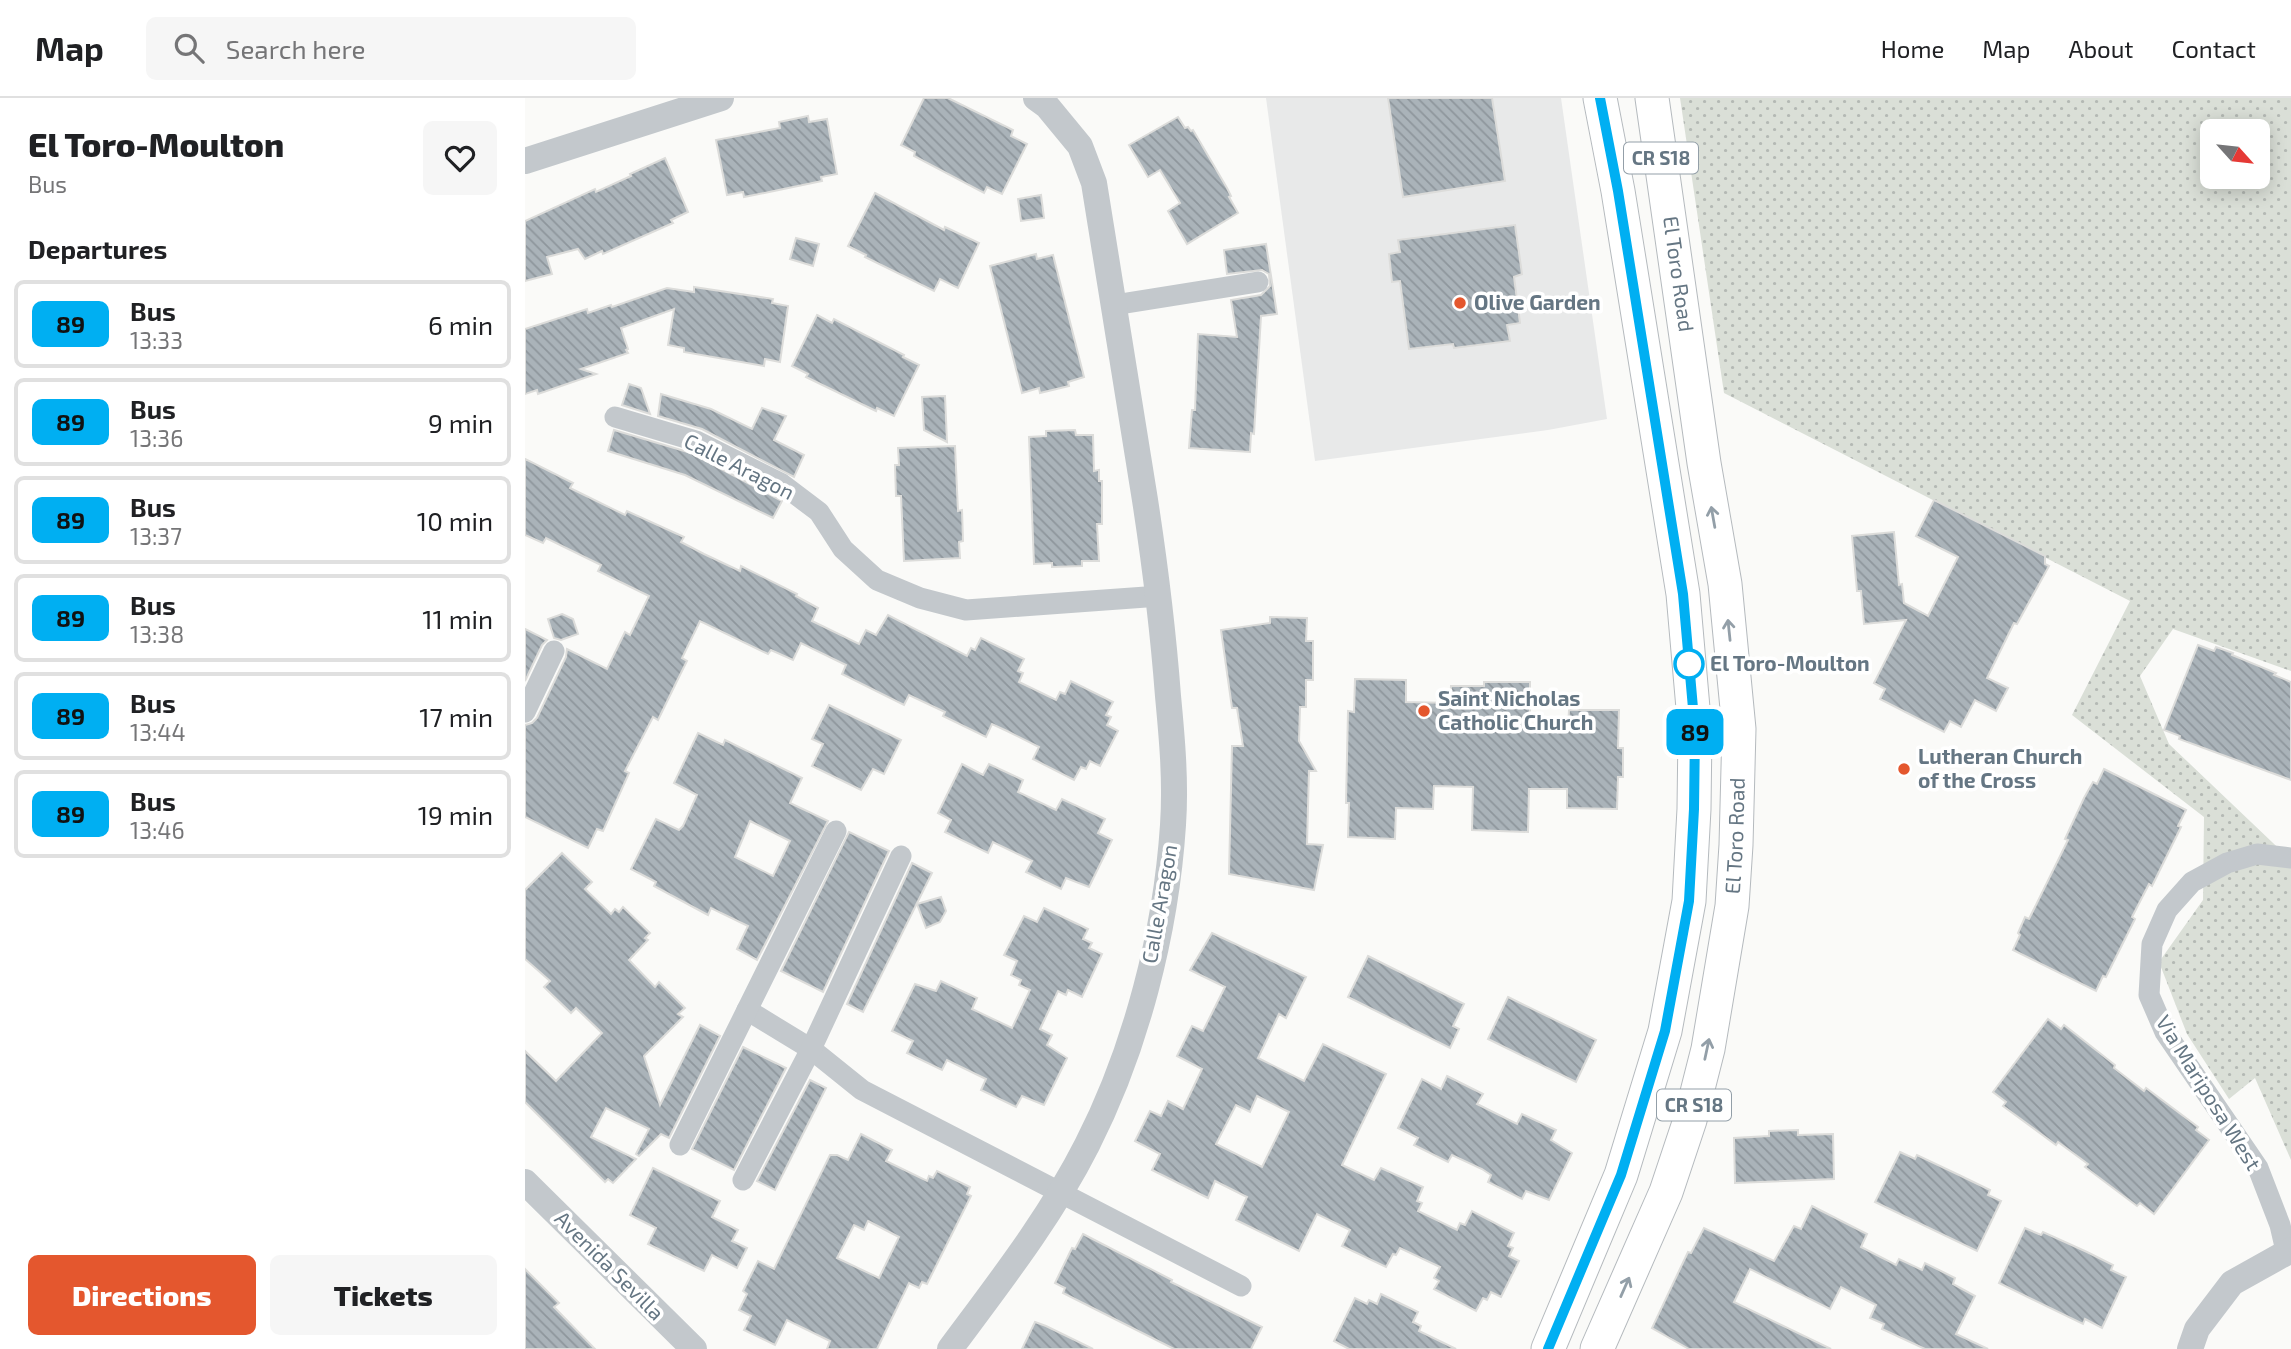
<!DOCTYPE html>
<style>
body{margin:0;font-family:"Exo 2",sans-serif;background:#f6f6f6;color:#202124;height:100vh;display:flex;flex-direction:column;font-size:26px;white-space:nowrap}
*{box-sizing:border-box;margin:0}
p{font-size:23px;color:#757577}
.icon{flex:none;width:38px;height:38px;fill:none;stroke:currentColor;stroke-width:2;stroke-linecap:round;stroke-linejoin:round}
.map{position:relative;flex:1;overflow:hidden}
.side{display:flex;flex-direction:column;background:#fff;width:525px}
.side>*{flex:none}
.badge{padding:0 14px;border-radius:10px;font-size:24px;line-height:46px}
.needle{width:46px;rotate:117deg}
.controls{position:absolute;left:1675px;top:21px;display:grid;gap:14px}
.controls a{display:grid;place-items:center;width:70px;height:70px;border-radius:10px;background:#fff;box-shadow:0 4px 18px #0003;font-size:35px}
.map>.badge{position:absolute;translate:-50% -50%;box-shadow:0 0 0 4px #fff}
h2{padding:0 28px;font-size:26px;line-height:63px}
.round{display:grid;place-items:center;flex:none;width:74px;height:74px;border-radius:10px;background:#f6f6f6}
.head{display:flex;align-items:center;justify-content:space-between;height:119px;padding:0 28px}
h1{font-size:33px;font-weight:800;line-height:52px}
.action{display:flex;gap:14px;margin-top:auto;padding:14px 28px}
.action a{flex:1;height:80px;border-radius:10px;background:#e4572e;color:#fff;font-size:28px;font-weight:800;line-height:80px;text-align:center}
.action a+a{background:#f6f6f6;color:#202124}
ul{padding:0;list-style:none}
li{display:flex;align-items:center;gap:21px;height:88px;margin:0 14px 10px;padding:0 14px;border:4px solid #e0e0e0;border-radius:10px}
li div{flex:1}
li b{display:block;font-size:26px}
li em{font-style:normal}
li .badge{min-width:77px;font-weight:700;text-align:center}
header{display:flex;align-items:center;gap:42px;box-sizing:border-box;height:98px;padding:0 35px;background:#fff;border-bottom:2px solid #e0e0e0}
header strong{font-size:33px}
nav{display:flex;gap:38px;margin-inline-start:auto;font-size:24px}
.search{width:490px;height:63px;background:#f6f6f6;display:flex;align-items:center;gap:18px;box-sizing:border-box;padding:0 24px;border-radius:10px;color:#757577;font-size:26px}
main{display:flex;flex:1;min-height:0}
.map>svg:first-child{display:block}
</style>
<header>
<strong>Map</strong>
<div class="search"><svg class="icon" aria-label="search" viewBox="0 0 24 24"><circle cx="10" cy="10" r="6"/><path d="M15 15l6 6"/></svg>Search here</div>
<nav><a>Home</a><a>Map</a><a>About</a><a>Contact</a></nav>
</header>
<main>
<section class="side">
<div class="head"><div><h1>El Toro-Moulton</h1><p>Bus</p></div><a class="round"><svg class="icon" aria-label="heart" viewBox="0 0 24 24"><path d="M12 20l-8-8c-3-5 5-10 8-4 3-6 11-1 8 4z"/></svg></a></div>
<h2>Departures</h2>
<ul>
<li><span class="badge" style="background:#00aff2;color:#111">89</span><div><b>Bus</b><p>13:33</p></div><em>6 min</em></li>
<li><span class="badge" style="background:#00aff2;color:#111">89</span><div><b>Bus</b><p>13:36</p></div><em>9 min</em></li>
<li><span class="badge" style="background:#00aff2;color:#111">89</span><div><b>Bus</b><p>13:37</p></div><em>10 min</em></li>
<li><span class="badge" style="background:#00aff2;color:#111">89</span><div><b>Bus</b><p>13:38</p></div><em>11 min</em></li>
<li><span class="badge" style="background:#00aff2;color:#111">89</span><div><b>Bus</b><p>13:44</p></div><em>17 min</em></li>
<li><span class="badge" style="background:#00aff2;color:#111">89</span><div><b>Bus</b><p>13:46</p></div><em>19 min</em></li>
</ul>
<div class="action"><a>Directions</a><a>Tickets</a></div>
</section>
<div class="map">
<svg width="1766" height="1251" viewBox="0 0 1766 1251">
<defs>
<pattern id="grass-dots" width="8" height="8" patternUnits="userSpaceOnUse" patternTransform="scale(1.75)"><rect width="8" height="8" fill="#dadfd7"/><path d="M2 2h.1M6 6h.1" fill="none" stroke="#b4b9b4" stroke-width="1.8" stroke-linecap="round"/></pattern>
<pattern id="building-back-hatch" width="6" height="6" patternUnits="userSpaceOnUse" patternTransform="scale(1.75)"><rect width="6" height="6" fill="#aab3b9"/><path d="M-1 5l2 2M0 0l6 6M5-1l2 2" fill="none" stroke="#8e969c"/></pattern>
</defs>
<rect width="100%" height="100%" fill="#fafaf8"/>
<polygon fill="#e8e9e9" points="741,0 1036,0 1082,321 1023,332 790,363"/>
<path fill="url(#grass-dots)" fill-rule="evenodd" d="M1155 0H1766V573L1648 531 1615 578 1644 646 1766 762V1062L1730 980 1704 1001 1662 936 1634 864 1678 802 1679 719 1547 617 1605 503 1199 295ZM1687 33H1732V79H1687Z"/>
<g fill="url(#building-back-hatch)" stroke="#dcdcda" stroke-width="2" fill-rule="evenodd">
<polygon points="399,0 423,0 488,32 486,38 502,46 477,96 462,89 459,95 389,58 390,54 376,47"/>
<polygon points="863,0 967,0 980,83 878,99"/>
<polygon points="283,18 284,24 302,21 312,76 296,79 297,83 249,93 219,99 218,94 202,97 191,42 255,30 254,24"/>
<polygon points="653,19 660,30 663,29 666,33 668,32 702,90 706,98 704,99 713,115 662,146 643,113 655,105 635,72 623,79 604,47"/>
<polygon points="140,60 163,114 146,122 148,125 78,156 77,153 60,161 53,151 22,159 27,176 0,183 0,123 70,91 71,94 106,78 105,76"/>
<polygon points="350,95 419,132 420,129 454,145 433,190 415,181 409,193 340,159 341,157 323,148"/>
<polygon points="516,97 519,120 496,123 493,101"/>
<polygon points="990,127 997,176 989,179 995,225 982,227 985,243 929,250 928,246 884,251 875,183 867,184 864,156 875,154 873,142"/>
<polygon points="271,140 294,146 288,168 265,161"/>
<polygon points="741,146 752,216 736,218 729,336 726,335 725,354 664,350 667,312 670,312 673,236 712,239 706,202 736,197 745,188 744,176 737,172 702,176 699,152"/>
<polygon points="511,156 512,161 528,157 559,279 543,284 544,288 515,295 514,290 497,295 465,168"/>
<polygon points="169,189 248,201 247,205 263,208 255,264 240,261 239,268 159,254 159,250 143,247 149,211 96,230 103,251 101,252 103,255 56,271 71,276 13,296 12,292 0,296 0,231 62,211 63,215 86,207 87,209 142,190 169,194"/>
<polygon points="292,217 307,225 309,221 379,257 378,259 394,267 369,318 352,310 351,313 281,279 283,276 267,268"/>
<polygon points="104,286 116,290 125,316 97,307"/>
<polygon points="136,296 186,311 227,331 237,310 261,318 249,342 279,357 269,379 177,331 133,318"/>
<polygon points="420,298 422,344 399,332 397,299"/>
<polygon points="89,332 166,355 257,403 248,420 160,377 83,353"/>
<polygon points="550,332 551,337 568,337 569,373 574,372 574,383 577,383 577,426 572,426 574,463 557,463 557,468 527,469 527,465 509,466 504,339 521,338 521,333"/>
<polygon points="430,348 433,413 437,412 438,443 434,444 435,460 379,463 376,398 371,398 370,367 374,367 373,350"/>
<polygon points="0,361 48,385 45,390 100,417 102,413 159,439 156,444 179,456 215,473 216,468 272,496 271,498 293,510 287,523 334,546 341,532 351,537 363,517 442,558 446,550 450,552 456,540 499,561 493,573 498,575 494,584 531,602 535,594 540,596 546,583 588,604 581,617 586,619 582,627 593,633 575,668 565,663 561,671 556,669 549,682 508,661 514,649 482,633 467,626 461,639 418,618 420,614 384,597 379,607 317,576 321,567 276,545 268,562 246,552 243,556 175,523 157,560 162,563 152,583 133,622 128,619 100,673 104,675 78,733 72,731 63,750 0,719 0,627 7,625 12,620 41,559 42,551 82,571 100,534 105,537 124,498 73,473 76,467 21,440 18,445 0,437"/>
<polygon points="1409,402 1520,458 1520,466 1524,468 1492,526 1489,525 1462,580 1483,590 1471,613 1450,602 1436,629 1425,623 1419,634 1355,601 1360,591 1349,585 1381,522 1339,526 1336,493 1332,493 1327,438 1369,434 1374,487 1377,486 1379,505 1403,518 1433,459 1391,438"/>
<polygon points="37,516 48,521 53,536 36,542 29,540 23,521"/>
<polygon points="745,519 782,520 781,543 788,543 788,582 781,582 781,609 775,609 774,643 791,673 784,673 782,746 798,747 789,792 704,776 707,648 718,648 712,610 707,610 696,532 745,525"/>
<polygon points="0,531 22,542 17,547 0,583"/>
<polygon points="1673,547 1689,553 1691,549 1708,555 1707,557 1751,575 1749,577 1766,584 1766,682 1654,641 1655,638 1639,632"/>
<polygon points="830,581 881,582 881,604 925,605 926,588 959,588 959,584 1005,584 1005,629 1043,630 1044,612 1094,612 1093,650 1098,650 1098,679 1093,679 1092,711 1042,710 1042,691 1004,691 1003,734 947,732 948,689 909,688 908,711 871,710 870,741 823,739 824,705 821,705 823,613 829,614"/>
<polygon points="304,607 376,642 359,676 348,671 336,692 287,668 298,646 287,641"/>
<path d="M173 635 198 647 200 642 277 680 265 705 303 723 232 862 212 851 223 828 186 810 183 817 129 788 131 784 106 771 131 721 154 732 158 728 172 697 149 685ZM225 723 265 743 248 778 210 759Z"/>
<polygon points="437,666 458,677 464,666 498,682 493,694 531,712 537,701 580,721 573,735 587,742 564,789 541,780 536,791 501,774 507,763 468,744 463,755 420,734 426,722 413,715"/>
<polygon points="1579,671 1661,712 1653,728 1656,729 1627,788 1624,786 1607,819 1610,821 1581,879 1578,878 1571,893 1488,852 1495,837 1493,835 1500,819 1504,821 1543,742 1540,741 1559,700 1568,684 1572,686"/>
<polygon points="324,734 364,753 298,894 256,873"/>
<polygon points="37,755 67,784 60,791 86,816 90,811 94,814 98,809 125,835 120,840 123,842 104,862 130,889 134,884 160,910 153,916 158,919 119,958 135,1007 175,927 195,938 144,1040 136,1036 114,1058 111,1056 124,1031 81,1010 66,1039 111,1061 88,1085 83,1081 80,1084 0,1004 0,953 31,983 77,935 51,910 46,915 19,889 25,883 0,861 0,792"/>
<polygon points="387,765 407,775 338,914 322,906"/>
<polygon points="416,799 421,813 415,824 401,830 392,806"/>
<polygon points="519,810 563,831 558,841 567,845 564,850 577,856 557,899 543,892 541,897 533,893 515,931 527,937 522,947 542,960 519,1007 497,998 491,1009 456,992 461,981 422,962 417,972 382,955 388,943 367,933 390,886 411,893 416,883 452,900 447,911 487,930 505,892 494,887 496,882 486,877 492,863 479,857 499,818 512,824"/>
<path d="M687 835 781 879 761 920 754 916 733 960 779 983 798 946 861 976 817 1067 849 1082 856 1070 898 1089 892 1103 897 1105 893 1113 932 1132 935 1125 940 1127 947 1113 989 1135 983 1148 988 1150 984 1158 994 1163 976 1199 966 1194 962 1202 958 1200 951 1213 909 1191 914 1183 909 1180 915 1169 875 1150 871 1157 868 1156 861 1169 817 1148 825 1132 792 1116 774 1153 711 1122 722 1099 690 1083 683 1100 627 1072 635 1056 610 1043 625 1013 636 1018 643 1003 658 1011 677 971 652 958 667 928 678 933 700 889 665 872ZM732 998 764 1014 737 1069 691 1046 711 1007 725 1014Z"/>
<polygon points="843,858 939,906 928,928 934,931 925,950 823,899"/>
<polygon points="983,899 1071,942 1051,984 963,941"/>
<polygon points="1523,921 1536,931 1539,927 1590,967 1589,970 1619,993 1621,990 1673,1029 1671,1032 1684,1042 1629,1116 1615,1105 1612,1108 1560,1069 1563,1066 1533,1044 1531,1047 1478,1008 1481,1004 1468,994"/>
<polygon points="218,949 261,970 209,1072 167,1051"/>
<polygon points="922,978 958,996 952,1006 992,1026 997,1016 1031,1032 1026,1042 1047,1055 1024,1102 1001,1093 997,1101 963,1084 966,1077 957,1071 927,1057 923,1064 889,1047 893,1040 873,1030 897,981 916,991"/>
<polygon points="285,982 301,990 250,1092 232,1083"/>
<polygon points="1273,1032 1273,1037 1308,1036 1309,1081 1210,1085 1209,1040 1244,1038 1244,1033"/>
<path d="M336 1036 367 1052 361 1063 402 1083 404 1078 408 1080 412 1073 445 1089 442 1096 446 1098 402 1186 397 1184 394 1190 384 1185 352 1251H302L305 1243 262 1222 250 1247 219 1232 226 1218 214 1212 222 1196 218 1193 233 1163 249 1171 305 1057H312L323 1062ZM343 1123 374 1139 354 1180 312 1160 329 1127 339 1132Z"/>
<polygon points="1375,1054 1390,1061 1392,1057 1434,1077 1465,1092 1463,1097 1476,1103 1452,1153 1350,1104"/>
<polygon points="128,1070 195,1103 187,1119 213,1132 207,1143 222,1150 212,1170 187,1157 179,1173 123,1146 131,1130 105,1117"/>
<polygon points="1287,1108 1342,1136 1336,1149 1371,1167 1374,1161 1397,1172 1400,1165 1430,1180 1428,1186 1450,1198 1431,1236 1463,1251 1400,1251 1357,1231 1359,1226 1345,1220 1351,1207 1316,1189 1305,1211 1225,1171 1209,1204 1306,1251 1164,1251 1127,1230 1163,1154 1166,1155 1179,1130 1249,1163 1269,1128 1276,1131"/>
<polygon points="1500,1130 1516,1137 1518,1134 1562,1154 1588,1167 1586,1172 1601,1179 1577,1230 1560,1221 1558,1226 1474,1185"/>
<polygon points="558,1136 647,1182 646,1184 737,1229 726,1251 649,1251 538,1195 540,1190 530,1185 547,1150 550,1151"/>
<polygon points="0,1171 34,1205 29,1209 70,1251 0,1251"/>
<polygon points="856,1196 893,1214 888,1224 896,1228 894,1233 931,1251 824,1251 809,1243 830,1200 842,1206 844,1202 852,1206"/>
<polygon points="510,1224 521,1228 568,1251 497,1251"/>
</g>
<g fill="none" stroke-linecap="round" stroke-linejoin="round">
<defs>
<g id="primary">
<polyline points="1023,1251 1096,1077 1140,933 1164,803 1169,711 1170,633 1158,496 1093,93 1075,0"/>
<path id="s1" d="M1072 1251 1141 1094 1165 1022 1183 951 1207 808 1211 747 1214 631 1200 486 1179 365 1127 0"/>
</g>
</defs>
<use href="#primary" stroke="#b5babe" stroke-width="35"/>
<g stroke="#c3c8cc" stroke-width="21">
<polyline points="589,207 733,184"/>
<polyline points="90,319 171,343 257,386 294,414 318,451 352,482 395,500 441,512 635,498"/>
<polyline points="0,614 29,553"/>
<polyline points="222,912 286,951 337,992 716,1188"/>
<polyline points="155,1047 311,733"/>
<polyline points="218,1082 286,951 376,758"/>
<polyline points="1761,1153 1755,1127 1733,1070 1640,934 1624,897 1627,846 1642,812 1667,784 1702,765 1732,756 1766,760"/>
</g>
<g stroke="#c3c8cc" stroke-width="26">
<polyline points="0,63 196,0"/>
<polyline points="0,1084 169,1251"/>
<path d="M425 1251C474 1185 525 1120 562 1047 611 951 641 834 648 727 651 684 647 640 643 598 638 532 630 467 620 402 603 296 586 191 569 85L555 48 522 8 511 0"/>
<polyline points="1665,1251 1672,1231 1707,1185 1766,1152"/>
</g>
<use href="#primary" stroke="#fff" stroke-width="33"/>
</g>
<defs><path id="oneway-shaft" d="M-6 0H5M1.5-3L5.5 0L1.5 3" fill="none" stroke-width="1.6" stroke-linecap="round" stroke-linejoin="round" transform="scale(1.75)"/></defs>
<g stroke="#939fa8">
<use href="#oneway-shaft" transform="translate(1188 419) rotate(-100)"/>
<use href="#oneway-shaft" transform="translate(1204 532) rotate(-96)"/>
<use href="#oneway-shaft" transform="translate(1182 951) rotate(-78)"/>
<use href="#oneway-shaft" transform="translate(1100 1189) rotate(-66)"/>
</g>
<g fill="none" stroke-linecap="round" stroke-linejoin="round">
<defs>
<polyline id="line" points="1023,1251 1096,1077 1140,933 1164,803 1169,711 1170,633 1158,496 1093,93 1075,0"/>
</defs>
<use href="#line" stroke="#fff" stroke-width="16"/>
<use href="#line" stroke="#00aff2" stroke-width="10"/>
</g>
<g fill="#e4572e" stroke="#fff" stroke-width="2.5">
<circle cx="935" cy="205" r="7"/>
<circle cx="899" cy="613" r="7"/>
<circle cx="1379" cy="671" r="7"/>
</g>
<circle fill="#fff" stroke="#00aff2" stroke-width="3.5" cx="1164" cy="566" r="14"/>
<g text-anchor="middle" stroke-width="7" stroke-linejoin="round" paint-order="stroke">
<g fill="#fff" stroke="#939fa8" stroke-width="2">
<rect x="1099" y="44.5" width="74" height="31" rx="5"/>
<rect x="1132" y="991.5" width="74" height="31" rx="5"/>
</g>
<g font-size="19" font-weight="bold" fill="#657683">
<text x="1136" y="67">CR S18</text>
<text x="1169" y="1014">CR S18</text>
</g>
<g font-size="21" fill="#657683" stroke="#fff">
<text transform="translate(1153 176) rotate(82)" y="7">El Toro Road</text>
<text transform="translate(214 369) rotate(27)" y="7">Calle Aragon</text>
<text dy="7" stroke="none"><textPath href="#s1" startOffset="536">El Toro Road</textPath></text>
<text transform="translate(635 806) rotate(-80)" y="7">Calle Aragon</text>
<text transform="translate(1683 995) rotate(58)" y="7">Via Mariposa West</text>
<text transform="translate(84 1168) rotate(45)" y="7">Avenida Sevilla</text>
</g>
<g font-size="21" font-weight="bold" fill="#657683" stroke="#fff" text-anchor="start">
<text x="949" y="212">Olive Garden</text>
<text x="913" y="608">Saint Nicholas<tspan x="913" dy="24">Catholic Church</tspan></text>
<text x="1393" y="666">Lutheran Church<tspan x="1393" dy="24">of the Cross</tspan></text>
</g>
<g font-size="21" font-weight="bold" fill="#657683" stroke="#fff" text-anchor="start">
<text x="1185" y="573">El Toro-Moulton</text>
</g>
</g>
</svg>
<div class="controls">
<a><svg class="needle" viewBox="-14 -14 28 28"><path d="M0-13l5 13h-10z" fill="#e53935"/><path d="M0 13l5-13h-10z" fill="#757577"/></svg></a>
</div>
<b class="badge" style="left:1170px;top:634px;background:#00aff2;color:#111">89</b>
</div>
</main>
